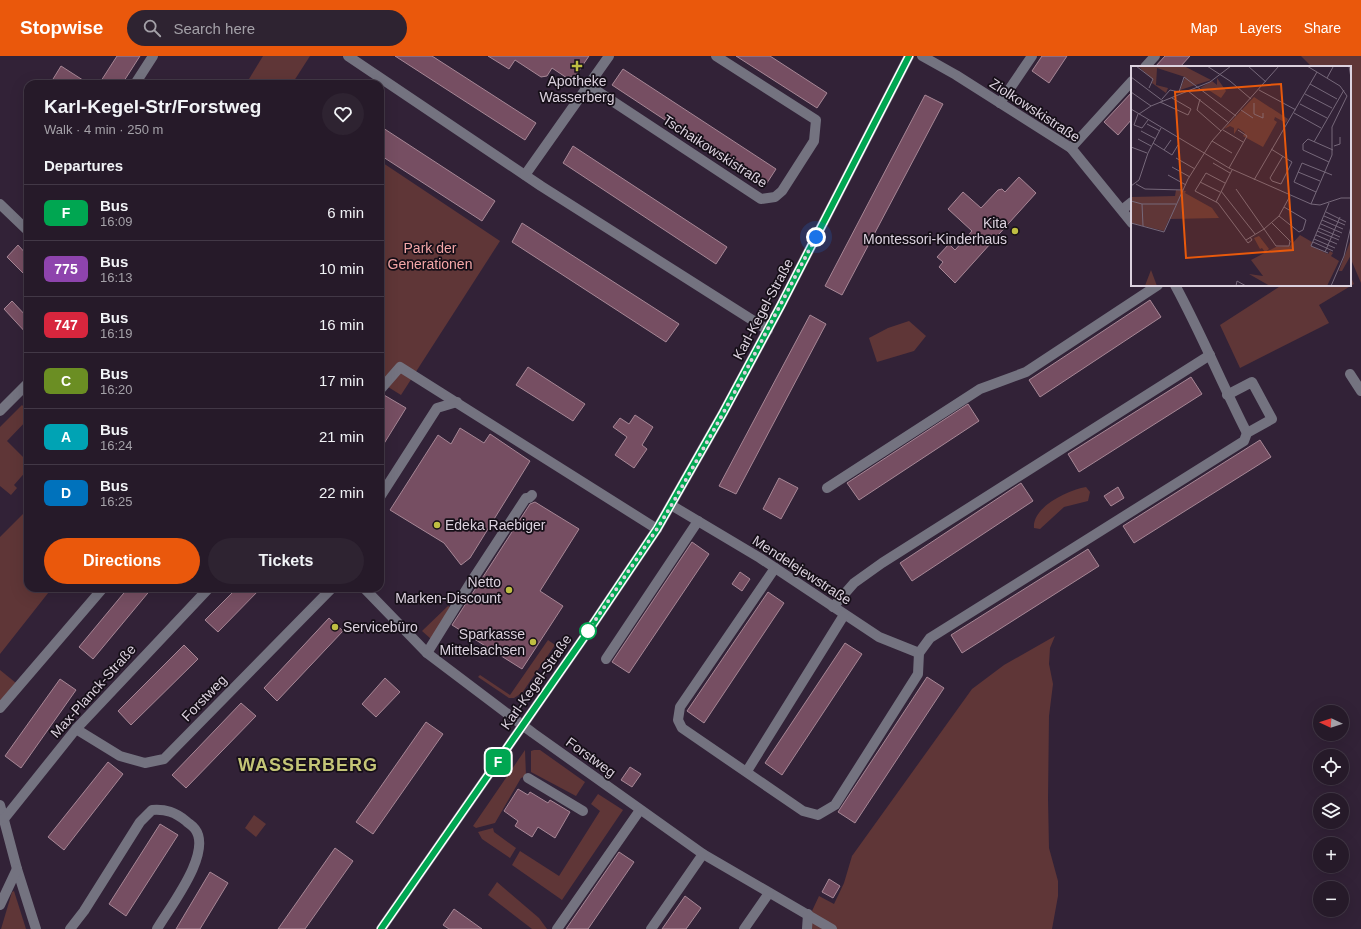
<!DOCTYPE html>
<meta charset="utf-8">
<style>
body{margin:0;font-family:Arial,sans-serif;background:#2e2331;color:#f1f3f6;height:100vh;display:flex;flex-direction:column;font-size:15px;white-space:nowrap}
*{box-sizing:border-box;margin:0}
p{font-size:13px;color:#a4a1a8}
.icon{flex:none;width:22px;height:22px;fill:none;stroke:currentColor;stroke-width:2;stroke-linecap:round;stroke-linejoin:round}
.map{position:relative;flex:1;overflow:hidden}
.panel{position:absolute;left:24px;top:24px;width:360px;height:512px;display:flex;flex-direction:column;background:#261a29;border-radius:12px;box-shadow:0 4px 16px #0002,0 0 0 1px #423846}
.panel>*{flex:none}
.badge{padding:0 8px;border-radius:6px;font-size:14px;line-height:26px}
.needle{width:26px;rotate:274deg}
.controls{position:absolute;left:1313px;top:649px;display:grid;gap:8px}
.controls a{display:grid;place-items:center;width:36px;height:36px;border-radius:50%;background:#261a29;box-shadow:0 4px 16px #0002,0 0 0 1px #423846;font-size:20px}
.you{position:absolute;width:20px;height:20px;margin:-10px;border:3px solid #fff;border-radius:50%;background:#1a73e8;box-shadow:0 0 0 6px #1a73e833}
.map>.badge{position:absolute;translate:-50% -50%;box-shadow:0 0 0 2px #fff}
h2{padding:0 20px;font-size:15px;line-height:36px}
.round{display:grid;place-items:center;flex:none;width:42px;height:42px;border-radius:21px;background:#2e2331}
.summary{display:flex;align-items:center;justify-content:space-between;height:68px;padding:0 20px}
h1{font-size:19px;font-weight:800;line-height:30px}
.primary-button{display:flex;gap:8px;margin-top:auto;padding:8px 20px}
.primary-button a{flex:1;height:46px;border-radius:24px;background:#ea580c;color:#fff;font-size:16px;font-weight:800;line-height:46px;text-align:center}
.primary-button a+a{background:#2e2331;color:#f1f3f6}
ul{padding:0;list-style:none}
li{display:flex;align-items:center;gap:12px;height:56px;padding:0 20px;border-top:1px solid #423846}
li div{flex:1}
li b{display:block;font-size:15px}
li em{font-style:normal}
li .badge{min-width:44px;font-weight:700;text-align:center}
header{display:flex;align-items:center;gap:24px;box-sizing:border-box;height:56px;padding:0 20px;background:#ea580c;color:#fff}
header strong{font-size:19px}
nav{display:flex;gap:22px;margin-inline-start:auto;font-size:14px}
.search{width:280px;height:36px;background:#2e2331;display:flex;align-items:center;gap:10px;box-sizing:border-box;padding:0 14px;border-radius:22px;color:#a4a1a8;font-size:15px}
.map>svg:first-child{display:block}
</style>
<header>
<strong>Stopwise</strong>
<div class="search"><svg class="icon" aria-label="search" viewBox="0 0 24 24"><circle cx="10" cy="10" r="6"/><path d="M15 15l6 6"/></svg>Search here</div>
<nav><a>Map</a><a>Layers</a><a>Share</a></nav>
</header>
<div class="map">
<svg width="1361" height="873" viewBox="0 0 1361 873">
<rect width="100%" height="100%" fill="#322237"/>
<g fill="#5f3637">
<polygon points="263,0 310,0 292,28 246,28"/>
<polygon points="1301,0 1361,0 1361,227 1350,201 1350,11 1312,11"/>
<polygon points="380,105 500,185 401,339 380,326"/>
<polygon points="1350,219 1354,228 1319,249 1329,267 1240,312 1220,269 1282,229 1350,229"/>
<polygon points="909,265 926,280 914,295 877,306 869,282 888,272"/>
<polygon points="22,349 28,355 28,363 7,385 28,406 28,413 14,429 17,432 11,439 0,430 0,371"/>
<path d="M1086 431 1090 436 1088 445 1064 451 1040 473 1034 472C1032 451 1068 434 1086 431Z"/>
<polygon points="27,454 28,532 52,532 0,598 0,481"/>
<polygon points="448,550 450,551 431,583 422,575"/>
<polygon points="1055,580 1050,592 1049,608 1053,628 1049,660 1048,743 1049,792 1058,825 1058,840 1052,873 810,873 812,855 819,840 834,848 844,827 852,800 972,633 1004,609"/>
<polygon points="548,584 555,589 522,637 514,642 509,642 478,621 480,619 510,639"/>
<polygon points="0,614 16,627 0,645"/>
<polygon points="525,694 526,720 521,722 495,767 476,772 473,770"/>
<polygon points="534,694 540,694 585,726 576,740 531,716 531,695"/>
<polygon points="598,738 623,754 562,844 512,809 520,795 559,820 600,755 591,748"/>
<polygon points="254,759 266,768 256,781 245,772"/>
<polygon points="493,772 494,776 516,792 510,802 482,783 478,776"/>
<polygon points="497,826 539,862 547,873 532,873 488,839"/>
<polygon points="14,835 26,873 1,873 12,836"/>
</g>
<g fill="#764e62" stroke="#a78796">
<polygon points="117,0 140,0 122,28 99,28"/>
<polygon points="395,0 432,0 536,67 525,84"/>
<polygon points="488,0 589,0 576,19 567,22 552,12 547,20 541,21 515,4 509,13"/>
<polygon points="736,0 770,0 827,37 817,52"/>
<polygon points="1042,0 1067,0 1049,27 1032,15"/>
<polygon points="1165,0 1190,0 1180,11 1155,11"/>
<polygon points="61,10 89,28 50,28"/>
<polygon points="623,13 776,113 765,130 612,29"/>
<polygon points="1132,36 1132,63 1118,79 1104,66"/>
<polygon points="925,39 943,48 842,239 825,230"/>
<polygon points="380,70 495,145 482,165 380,99"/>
<polygon points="573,90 727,191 716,208 563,107"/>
<polygon points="1019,121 1036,137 955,227 939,211 943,206 937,201 949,188 955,194 972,175 948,153 963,136 981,152 998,134 1002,133 1005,136"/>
<polygon points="522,167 679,268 666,286 512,186"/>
<polygon points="18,189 28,200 28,222 7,201"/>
<polygon points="1150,244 1161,261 1040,341 1029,324"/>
<polygon points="12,245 28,262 28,279 4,253"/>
<polygon points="810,259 826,268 736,438 719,430"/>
<polygon points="528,311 585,348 573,365 516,329"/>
<polygon points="1191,321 1202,338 1079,416 1068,398"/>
<polygon points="384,339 406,352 380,394 380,346"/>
<polygon points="968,348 979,365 859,444 847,427"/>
<polygon points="635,359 653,371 642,389 647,393 634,412 615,399 627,381 613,371 620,362 629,368"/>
<polygon points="460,372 484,387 490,378 530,405 470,502 461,509 444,487 390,454 438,379 451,388"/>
<polygon points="1260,384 1271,401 1134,487 1123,470"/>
<polygon points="779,422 798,432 781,463 763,453"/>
<polygon points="1021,427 1033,445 912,525 900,507"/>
<polygon points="1118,431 1124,442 1111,450 1104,440"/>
<polygon points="535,446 579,473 540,535 563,550 522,613 452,569 530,448"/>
<polygon points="692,486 709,498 629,617 612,606"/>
<polygon points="1088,493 1099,510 962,597 951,579"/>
<polygon points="740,516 750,523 742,535 732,528"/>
<polygon points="128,532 152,532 93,603 79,591"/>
<polygon points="237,532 261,532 218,576 205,564"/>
<polygon points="768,536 784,547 704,667 687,655"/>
<polygon points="329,562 343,575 277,645 264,632"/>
<polygon points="845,587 862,598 782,719 765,707"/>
<polygon points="184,589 198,603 131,669 118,655"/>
<polygon points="927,621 944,632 855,767 838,756"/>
<polygon points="385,622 400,636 376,661 362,648"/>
<polygon points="60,623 76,634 21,712 5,700"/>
<polygon points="241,647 256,660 186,732 172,719"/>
<polygon points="426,666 443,678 373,778 356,766"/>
<polygon points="108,706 123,718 64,794 48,781"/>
<polygon points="630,711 641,718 632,731 621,724"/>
<polygon points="518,733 528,739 530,736 548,747 550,744 570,756 555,782 538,771 532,781 515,770 518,765 504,755"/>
<polygon points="160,768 178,779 126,860 109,848"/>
<polygon points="335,792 353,805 305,873 278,873"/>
<polygon points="619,796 634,806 588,873 566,873"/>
<polygon points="210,816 228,827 200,873 176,873"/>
<polygon points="829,823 840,830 833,842 822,836"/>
<polygon points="685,840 701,852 686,873 662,873"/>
<polygon points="454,853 482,873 449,873 443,869"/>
</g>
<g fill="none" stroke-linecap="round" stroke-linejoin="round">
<g stroke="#747380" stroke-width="10">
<polyline points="348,0 541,130 768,274"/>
<polyline points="922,0 956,19 1071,92 1132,167"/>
<polyline points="1145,11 1155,0"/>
<polyline points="135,28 153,0"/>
<polyline points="588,29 761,143 775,141 782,135 814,85 816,64 716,0"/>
<polyline points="1000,47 1032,0"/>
<polyline points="1071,92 1132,25"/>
<polyline points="525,119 609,0"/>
<polyline points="0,148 28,175"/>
<polyline points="1122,154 1132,146"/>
<path d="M1175 229C1201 277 1222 328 1247 377"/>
<polyline points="1350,318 1361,335"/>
<polyline points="380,334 400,311 657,473"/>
<polyline points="0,355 28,327"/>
<polyline points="827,432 980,333 1026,316 1158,229"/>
<polyline points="380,441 437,352 457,346"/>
<polyline points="671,449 760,502 879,581 919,597"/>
<polyline points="775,512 680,651 678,664 682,672 803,755 818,759 835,749 918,618 919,597 930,582 1244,385 1247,377 1272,363 1252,326 1227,339"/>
<polyline points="364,532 427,597 533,677 703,798 832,873"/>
<polyline points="833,551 854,527 882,507 1210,299"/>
<polyline points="427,597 471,526 526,442 529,442 532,439"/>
<polyline points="606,603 698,465"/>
<polyline points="0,652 103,532"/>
<polyline points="76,673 120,700 145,707 164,703 332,532"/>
<polyline points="747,715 844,559"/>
<polyline points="528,722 583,755"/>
<polyline points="0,749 17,813 36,873"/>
<polyline points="4,763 76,673 209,532"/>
<polyline points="0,849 17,813"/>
<path d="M70 873 84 855 140 766 152 754C166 753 175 756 186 765 189 768 193 770 195 773 213 797 169 852 157 873"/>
<polyline points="381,873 585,580 657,473 723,357 781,249 909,0"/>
<polyline points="557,873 640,754"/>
<polyline points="651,873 703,798"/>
<polyline points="744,873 769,837"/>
<polyline points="807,873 808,858"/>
</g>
</g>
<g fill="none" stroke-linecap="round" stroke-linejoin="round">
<defs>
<polyline id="line" points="381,873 585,580 657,473 723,357 781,249 909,0"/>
</defs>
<use href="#line" stroke="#fff" stroke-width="9"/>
<use href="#line" stroke="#00a651" stroke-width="6"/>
<polyline stroke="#dcd2df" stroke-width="4" stroke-dasharray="0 7.2" points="588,575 657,473 674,445 730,345 816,181"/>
</g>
<g fill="#bfbe42" stroke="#160f18" stroke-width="1.5">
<path d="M575 4h4v4h4v4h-4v4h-4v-4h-4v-4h4z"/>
<circle cx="1015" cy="175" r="4"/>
<circle cx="437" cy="469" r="4"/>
<circle cx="509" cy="534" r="4"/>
<circle cx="335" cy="571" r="4"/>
<circle cx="533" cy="586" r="4"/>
</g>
<circle fill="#fff" stroke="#00a651" stroke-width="2" cx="588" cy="575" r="8"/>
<g text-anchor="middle" stroke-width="3.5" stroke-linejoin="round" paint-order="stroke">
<g font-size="14" fill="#dcd2df" stroke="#160f18" text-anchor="end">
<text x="577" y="30" text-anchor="middle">Apotheke<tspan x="577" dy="16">Wasserberg</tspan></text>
<text x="1007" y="172">Kita<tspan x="1007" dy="16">Montessori-Kinderhaus</tspan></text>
<text x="445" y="474" text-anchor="start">Edeka Raebiger</text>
<text x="501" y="531">Netto<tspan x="501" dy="16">Marken-Discount</tspan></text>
<text x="343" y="576" text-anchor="start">Servicebüro</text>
<text x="525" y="583">Sparkasse<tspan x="525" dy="16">Mittelsachsen</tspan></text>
</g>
<g font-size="14" fill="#dcd2df" stroke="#160f18">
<text transform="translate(1035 54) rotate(33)" y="5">Ziolkowskistraße</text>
<text transform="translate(715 95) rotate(33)" y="5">Tschaikowskistraße</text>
<text transform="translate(763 253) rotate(-62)" y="5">Karl-Kegel-Straße</text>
<text transform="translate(802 514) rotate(33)" y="5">Mendelejewstraße</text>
<text transform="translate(536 626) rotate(-55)" y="5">Karl-Kegel-Straße</text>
<text transform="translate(93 635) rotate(-48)" y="5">Max-Planck-Straße</text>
<text transform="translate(204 642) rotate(-46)" y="5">Forstweg</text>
<text transform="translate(591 701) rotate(36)" y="5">Forstweg</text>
</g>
<g font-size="14" fill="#f4a7a8" stroke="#160f18">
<text x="430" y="197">Park der<tspan x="430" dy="16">Generationen</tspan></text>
</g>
<g font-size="18" font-weight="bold" letter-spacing="1" fill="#c4c577" stroke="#160f18">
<text x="308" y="715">WASSERBERG</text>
</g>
</g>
<g transform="translate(1131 10)">
<rect width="220" height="220" fill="#322237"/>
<path d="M7 0H53L80 14 49 24 54 11 26 2 25 19 37 22 35 27 21 17 22 14ZM86 12 95 25 90 32 76 23 74 25 69 22 81 15 86 19ZM123 31 157 53 155 57 144 51 143 54 146 56 132 81 112 70 114 67 107 62 103 68V62L99 60 93 63ZM45 124 55 125 54 127 81 142 88 152 38 153 33 165 0 157V131L44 130ZM169 169 181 176 180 180 197 188 199 185 202 187 200 190 208 195 196 220H139L118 208 132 210 120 194 145 181 159 180ZM128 170 135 179 138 183 134 186 131 182 129 183 123 172ZM220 173V189L211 205H208ZM20 204 26 220H14L15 217Z" fill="#5f3637"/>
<path fill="none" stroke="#76687a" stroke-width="1" d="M5 0 22 13 18 22M76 0 99 15 120 33M117 0 135 16M176 0 209 20 216 30 201 61V89L180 138M218 0 220 12M0 11 32 35M196 12 202 1M179 18 206 33M128 24 165 44M57 25 98 57M0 26 20 40M48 26 53 11 105 50M174 28 201 42M31 33 39 24 48 26M69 33 66 44 90 65M29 36 57 49 60 43 41 32M123 37V48L132 52V47M169 38 196 52M0 43 98 102 180 138 189 139 210 132H220M110 44 122 52M163 47 190 62M7 48 3 59 11 62 17 54M8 48 20 40 79 16 100 0M16 58 29 65M92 64 112 76M10 65 25 73M7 73 20 80M81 75 101 87M183 76 213 24M22 77 41 89 47 79M203 80 209 78V71M0 81 16 87M140 83 161 96M33 84 40 74M152 90 139 112 141 115 150 118 161 96M45 92 64 103M198 96 172 84V78L177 73 202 84M82 97 99 107M41 101 59 111M98 102 116 70 107 64M167 106 189 115M37 109 55 119M123 114 186 6M69 116 89 126M94 117 75 107 64 125 87 137 117 177 121 174 119 171M5 118 14 123 52 124M0 120 8 114 17 87 30 62M105 123 145 180H158L159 175 141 157M90 125 124 168M185 126 163 116 171 97 201 109M0 135 11 138H45M85 136 101 104M11 138 12 160M195 146 215 156M148 150 168 166 172 164 175 154 153 141M193 150 214 159M191 154 212 163M0 157 33 166 57 113 81 75 148 0M190 158 211 167M188 162 209 171M186 165 208 174M185 169 206 178M183 173 204 182M115 174 133 163 148 150 159 130M182 176 202 185M194 186 209 151M197 187 180 180 198 137M105 220 106 215 115 220M200 220 213 190 220 160"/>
<path fill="#e8590c" fill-opacity="0.15" stroke="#e8590c" stroke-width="2" d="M150 18 162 184 55 192 44 26Z"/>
<rect width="220" height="220" fill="none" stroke="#dcd2df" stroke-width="2"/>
</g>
</svg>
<div class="controls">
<a><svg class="needle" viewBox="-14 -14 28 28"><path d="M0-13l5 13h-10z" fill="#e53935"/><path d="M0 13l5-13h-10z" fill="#a4a1a8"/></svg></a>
<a><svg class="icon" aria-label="locate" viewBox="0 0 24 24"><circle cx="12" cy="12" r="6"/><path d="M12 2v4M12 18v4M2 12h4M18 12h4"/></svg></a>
<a><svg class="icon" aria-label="layers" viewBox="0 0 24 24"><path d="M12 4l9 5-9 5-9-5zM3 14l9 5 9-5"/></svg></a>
<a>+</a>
<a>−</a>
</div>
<div class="you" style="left:816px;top:181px"></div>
<b class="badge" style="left:498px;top:706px;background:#00a651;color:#fff">F</b>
<section class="panel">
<div class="summary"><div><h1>Karl-Kegel-Str/Forstweg</h1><p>Walk · 4 min · 250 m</p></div><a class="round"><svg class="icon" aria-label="heart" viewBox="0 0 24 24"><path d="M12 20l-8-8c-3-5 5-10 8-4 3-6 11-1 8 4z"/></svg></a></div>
<h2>Departures</h2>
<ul>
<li><span class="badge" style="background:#00a651;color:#fff">F</span><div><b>Bus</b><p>16:09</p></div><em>6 min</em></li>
<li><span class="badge" style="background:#8e44ad;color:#fff">775</span><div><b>Bus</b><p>16:13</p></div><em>10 min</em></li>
<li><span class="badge" style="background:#d7263d;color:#fff">747</span><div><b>Bus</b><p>16:19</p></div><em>16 min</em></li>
<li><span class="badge" style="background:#6b8e23;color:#fff">C</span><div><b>Bus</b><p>16:20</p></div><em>17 min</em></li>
<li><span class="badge" style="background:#00a3b4;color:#fff">A</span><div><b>Bus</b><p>16:24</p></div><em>21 min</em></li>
<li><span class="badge" style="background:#0072bc;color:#fff">D</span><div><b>Bus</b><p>16:25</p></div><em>22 min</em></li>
</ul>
<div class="primary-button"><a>Directions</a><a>Tickets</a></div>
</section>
</div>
